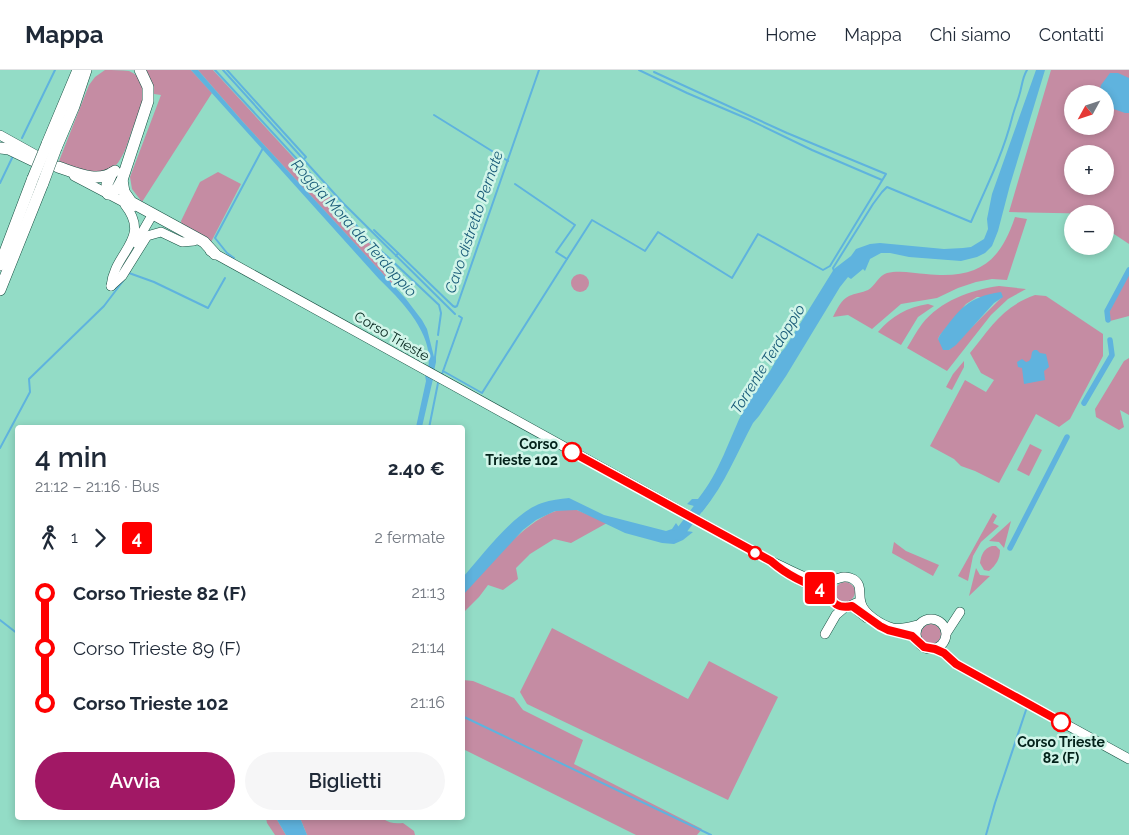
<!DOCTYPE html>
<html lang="it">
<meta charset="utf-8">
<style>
body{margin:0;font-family:Raleway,sans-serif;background:#f6f6f7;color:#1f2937;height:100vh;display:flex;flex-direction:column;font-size:19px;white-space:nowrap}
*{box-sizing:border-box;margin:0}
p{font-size:16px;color:#747a83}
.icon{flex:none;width:28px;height:28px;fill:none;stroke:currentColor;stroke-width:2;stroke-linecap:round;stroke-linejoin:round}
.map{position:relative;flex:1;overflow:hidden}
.sheet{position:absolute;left:15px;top:355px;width:450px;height:395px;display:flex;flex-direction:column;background:#fff;border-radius:5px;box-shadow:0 2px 8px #0003}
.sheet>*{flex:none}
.badge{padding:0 10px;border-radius:4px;font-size:18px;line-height:32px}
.needle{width:32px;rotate:230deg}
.buttons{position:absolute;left:1064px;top:15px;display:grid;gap:10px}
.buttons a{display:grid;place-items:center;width:50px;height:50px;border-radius:50%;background:#fff;box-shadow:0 2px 8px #0003;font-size:25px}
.map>.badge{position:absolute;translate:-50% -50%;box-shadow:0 0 0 2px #fff}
.legs{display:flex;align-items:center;gap:8px;height:55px;padding:0 20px;font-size:16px}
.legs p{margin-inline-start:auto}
.summary{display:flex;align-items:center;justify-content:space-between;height:85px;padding:0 20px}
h1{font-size:28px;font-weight:600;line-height:38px}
.cta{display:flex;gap:10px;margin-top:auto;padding:10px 20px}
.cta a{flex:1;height:58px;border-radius:30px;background:#a11865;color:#fff;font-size:20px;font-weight:600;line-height:58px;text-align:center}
.cta a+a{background:#f6f6f7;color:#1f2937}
ul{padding:0 20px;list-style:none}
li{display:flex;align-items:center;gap:18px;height:55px;font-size:19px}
li i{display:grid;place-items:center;width:8px;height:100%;margin:0 6px;background:currentColor}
li i::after{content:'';width:12px;height:12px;margin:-6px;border:4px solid;border-radius:50%;background:#fff}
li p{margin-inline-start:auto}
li:first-child i{background:linear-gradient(#0000 50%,currentColor 0)}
li:last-child i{background:linear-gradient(currentColor 50%,#0000 0)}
header{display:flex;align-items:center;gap:30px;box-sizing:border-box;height:70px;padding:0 25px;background:#fff;border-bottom:1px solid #e0e1e3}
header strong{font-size:24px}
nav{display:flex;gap:28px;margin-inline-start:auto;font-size:18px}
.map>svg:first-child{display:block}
</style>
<header>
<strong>Mappa</strong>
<nav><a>Home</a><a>Mappa</a><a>Chi siamo</a><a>Contatti</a></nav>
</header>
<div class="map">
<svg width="1129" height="765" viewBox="0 0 1129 765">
<rect width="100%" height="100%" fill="#93dcc6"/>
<g fill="#c58ca3" fill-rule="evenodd">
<path d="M105 0C112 0 122 0 129 1 155 12 139 42 132 60 127 75 123 91 110 101L85 102 59 91 89 15 95 7Z"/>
<polygon points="144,0 191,0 212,23 142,132 132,119 130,107 161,25 154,24 148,4"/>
<polygon points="198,0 213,0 336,134 365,169 400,203 392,214 243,52"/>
<path d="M1051 0H1129V174L1105 158V144L1009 142ZM1072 24H1105V56H1072ZM1072 84H1105V116H1072Z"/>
<polygon points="218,102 241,114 210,174 182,157 181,151 200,112"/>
<path d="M1015 147 1027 149 1007 210 992 209 976 212 958 218 937 228 901 234 872 259 848 245 833 247C837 239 841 230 849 226 855 223 862 223 868 220 875 216 879 205 887 203 899 200 914 203 926 204 976 209 999 195 1015 147Z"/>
<polygon points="1129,202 1129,246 1110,251 1109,237"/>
<circle cx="580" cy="213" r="9"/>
<path d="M999 216 1026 219 1008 229 991 245 947 301 907 278C912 270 916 262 922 254 940 231 970 220 999 216ZM977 227H1002L949 280 938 269 940 265 966 234Z"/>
<path d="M1035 225 1046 226 1103 264V286L1070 349 1059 357 1036 344 999 413 975 401 961 396 954 389 930 376 965 310 986 322 994 310 981 303 970 283C991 257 1002 237 1035 225Z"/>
<path d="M928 234 934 236 918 247 901 275 878 262C892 246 907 237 928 234Z"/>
<polygon points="1129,288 1129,345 1120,340 1124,357 1119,360 1096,347 1095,339 1124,291"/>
<polygon points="964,291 964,297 952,320 946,317 953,304"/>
<polygon points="1030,374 1042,380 1029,406 1017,400"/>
<path d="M568 440H577L607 453 571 473 554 469 530 484 516 498 518 509 503 520 488 515 479 527 463 543 462 525C487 499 520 455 553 442 558 440 563 440 568 440Z"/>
<polygon points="993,443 997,446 993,453 999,456 981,472 973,486 968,511 958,506"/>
<polygon points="1011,451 1004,478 999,472 989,471"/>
<polygon points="894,472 906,481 939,495 933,506 892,483"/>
<path d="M992 476H996L1000 480C1000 489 996 495 989 501L984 500 980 493C981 485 984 478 992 476Z"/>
<polygon points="976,498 980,505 990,506 969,526"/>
<circle cx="845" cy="522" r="10"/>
<circle cx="931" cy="564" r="10"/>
<polygon points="552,558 688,629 709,591 778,627 728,730 527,634 520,622"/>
<polygon points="463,610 473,611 514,628 523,640 583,670 574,694 702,759 697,765 636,765 463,679"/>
<polygon points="266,748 276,748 286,765 275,765 267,753"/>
<path d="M300 748H382C389 753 395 754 403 753L414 761 415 765H307Z"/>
</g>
<g fill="#5fb3de">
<path d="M191 0H198L243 52 406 229 422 250 427 259 434 287H436V292L434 301 428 298C435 265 401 230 379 209Z"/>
<path d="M1036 0H1045L1010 115 998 161 992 176 985 183 977 187 961 191 909 187 890 183H881L870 189 865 201 863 199 851 209 848 207 840 217 786 306 759 346 753 353C737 383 724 416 702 442L694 436 687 434 692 429H698C720 402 729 369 744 339 750 326 759 315 768 304 775 294 776 287 785 278L834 199 851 186 856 179 870 174 880 173 944 179 963 178 971 177 984 169 988 159 987 149 992 124Z"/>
<polygon points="1110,3 1118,3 1129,8 1129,43 1125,43 1105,36 1105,24 1099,24 1101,15"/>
<path d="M1001 222 1003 227 994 233 956 275 949 280H943L938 269 940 265C960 239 967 227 1001 222Z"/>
<polygon points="1034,280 1037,280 1040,283 1046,284 1049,297 1044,301 1045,310 1024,314 1022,298 1018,297 1017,292 1022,289 1026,292 1029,291 1031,288 1032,282"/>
<polygon points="425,305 433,309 422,357 416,357 426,311"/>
<path d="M569 428 604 445 666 461 672 459 676 453C680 460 685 461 693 462L683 470 674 474 662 473 625 463 577 440 555 441 536 450 523 460 463 525V507C483 485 514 442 542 433 551 430 560 429 569 428Z"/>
<polygon points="276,748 300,748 307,765 286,765"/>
</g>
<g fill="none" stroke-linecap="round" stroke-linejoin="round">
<g stroke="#5fb3de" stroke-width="2">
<polyline points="215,0 343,139 368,170 388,187 439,235 441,243 438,265"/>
<polyline points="223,0 342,132 455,244"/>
<polyline points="227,0 306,87 304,89"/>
<polyline points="639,0 687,23 748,49 812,80 882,110"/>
<polyline points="434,45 508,91"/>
<polyline points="22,68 55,0"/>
<polyline points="0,113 13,86"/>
<polyline points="374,160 398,183"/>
<polyline points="396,186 398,183 453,236 455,237 457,236 539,0"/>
<polyline points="234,188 227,183 215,168 263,78"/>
<polyline points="567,189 592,150 645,181 658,162 732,208 758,164 823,200 830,196 886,104 787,63 654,2"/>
<path d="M834 201 833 198 873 134 882 122 887 117 971 152C986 118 1003 84 1012 48 1014 40 1017 33 1019 26 1022 17 1022 8 1027 0"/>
<polyline points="129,203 154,212 208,238 225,208"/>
<polyline points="435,287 437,271"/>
<polyline points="443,301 482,323 567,189 556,182 575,155 515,114"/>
<polyline points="442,304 461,251 462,248 459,246"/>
<polyline points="429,358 438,313"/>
<polyline points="0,378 30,322 29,309 104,236 123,211"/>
<polyline points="0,550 18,564"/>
<polyline points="462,646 711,765"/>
<polyline points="986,765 995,733 1026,640"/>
</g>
<g stroke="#5fb3de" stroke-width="5.5">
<polyline points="1108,250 1107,241 1129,200"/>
<polyline points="1084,333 1112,285 1110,270"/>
<polyline points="1010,478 1067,367"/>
</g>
<polyline stroke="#5fb3de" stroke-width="10" points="671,466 679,464 706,428"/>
<defs>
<g id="secondary">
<polyline points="0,65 45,90"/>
<polyline points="74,106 133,137"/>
<polyline points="136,173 151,147"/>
<path d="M210 181 771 491C784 497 807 510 820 512 832 515 841 502 853 509 863 515 858 523 861 533 864 544 881 555 893 558 901 560 911 556 919 555"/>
<polyline points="111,216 122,206 147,166 161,162 182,172 194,171"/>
<path d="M111 216C114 182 152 169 125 135"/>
<polyline points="796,508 812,517 829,521"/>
<polyline points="830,517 830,527 838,536 848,537 856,533"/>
<polyline points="852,536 867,548"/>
<circle cx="931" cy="564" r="15"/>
<polyline points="947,562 960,542"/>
<polyline points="825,564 836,545 844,538"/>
<polyline points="935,579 944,583 956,594 1129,689"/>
</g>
<g id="highway">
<polyline points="47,74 78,0"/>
<polyline points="0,78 9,79 34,91"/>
<polyline points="56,78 74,36 86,0"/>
<path d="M58 97C76 103 98 114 115 101"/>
<polyline points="112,103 107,114 108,124 117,119 122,110 148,31 148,17 140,0"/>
<polyline points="122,110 124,122 131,132 204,172 215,184"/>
<polyline points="0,195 33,108"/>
<polyline points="0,220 43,113"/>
</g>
</defs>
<use href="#secondary" stroke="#175042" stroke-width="10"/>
<use href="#highway" stroke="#175042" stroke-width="12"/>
<use href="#secondary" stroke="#fff" stroke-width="9"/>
<use href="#highway" stroke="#fff" stroke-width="11"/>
<defs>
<g id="highway-bridge">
<polyline points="33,108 47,74"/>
<polyline points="43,113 56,78"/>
</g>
</defs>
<use href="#highway-bridge" stroke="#175042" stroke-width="12" stroke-linecap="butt"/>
<use href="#highway-bridge" stroke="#fff" stroke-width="11"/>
</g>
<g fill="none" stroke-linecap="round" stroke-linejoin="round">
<defs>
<path id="line-1" d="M572 382 771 491C788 506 807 515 829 521 831 534 839 539 852 536L880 556 888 560 912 566 924 577 935 579 944 583 956 594 1061 652"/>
</defs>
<use href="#line-1" stroke="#fff" stroke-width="11"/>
<use href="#line-1" stroke="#f00" stroke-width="8"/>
</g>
<g fill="#fff" stroke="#f00" stroke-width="2.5">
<circle cx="572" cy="382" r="9"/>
<circle cx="755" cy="483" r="6"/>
<circle cx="1061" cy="652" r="9"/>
</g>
<g text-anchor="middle" stroke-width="5" stroke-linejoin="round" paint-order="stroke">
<g font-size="14" fill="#03221a" stroke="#d1f5e9">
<text transform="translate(392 266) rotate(30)" y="5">Corso Trieste</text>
</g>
<g font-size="14" font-weight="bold" fill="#03221a" stroke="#d1f5e9" text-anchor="end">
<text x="558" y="379">Corso<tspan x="558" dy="16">Trieste 102</tspan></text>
<text x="1061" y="677" text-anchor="middle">Corso Trieste<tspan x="1061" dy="16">82 (F)</tspan></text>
</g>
<g font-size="15" font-style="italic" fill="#1a5b79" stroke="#d1f5e9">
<text transform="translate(474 152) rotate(-71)" y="5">Cavo distretto Pernate</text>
<text transform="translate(354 158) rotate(48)" y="5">Roggia Mora da Terdoppio</text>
<text transform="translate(768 289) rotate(-58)" y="5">Torrente Terdoppio</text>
</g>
</g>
</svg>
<div class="buttons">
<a><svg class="needle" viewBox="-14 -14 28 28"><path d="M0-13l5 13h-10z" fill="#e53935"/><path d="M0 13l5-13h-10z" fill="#747a83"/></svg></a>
<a>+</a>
<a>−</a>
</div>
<b class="badge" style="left:820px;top:518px;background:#f00;color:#fff">4</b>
<section class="sheet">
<div class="summary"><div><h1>4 min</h1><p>21:12 – 21:16 · Bus</p></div><b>2.40 €</b></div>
<div class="legs"><svg class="icon" aria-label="walk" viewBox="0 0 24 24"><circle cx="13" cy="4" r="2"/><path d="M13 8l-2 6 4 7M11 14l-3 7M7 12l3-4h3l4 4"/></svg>1<svg class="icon" aria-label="forward" viewBox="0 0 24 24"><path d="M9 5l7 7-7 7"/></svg><b class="badge" style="background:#f00;color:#fff">4</b><p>2 fermate</p></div>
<ul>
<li><i style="color:#f00"></i><b>Corso Trieste 82 (F)</b><p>21:13</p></li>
<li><i style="color:#f00"></i><span>Corso Trieste 89 (F)</span><p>21:14</p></li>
<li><i style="color:#f00"></i><b>Corso Trieste 102</b><p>21:16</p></li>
</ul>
<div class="cta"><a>Avvia</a><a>Biglietti</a></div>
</section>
</div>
